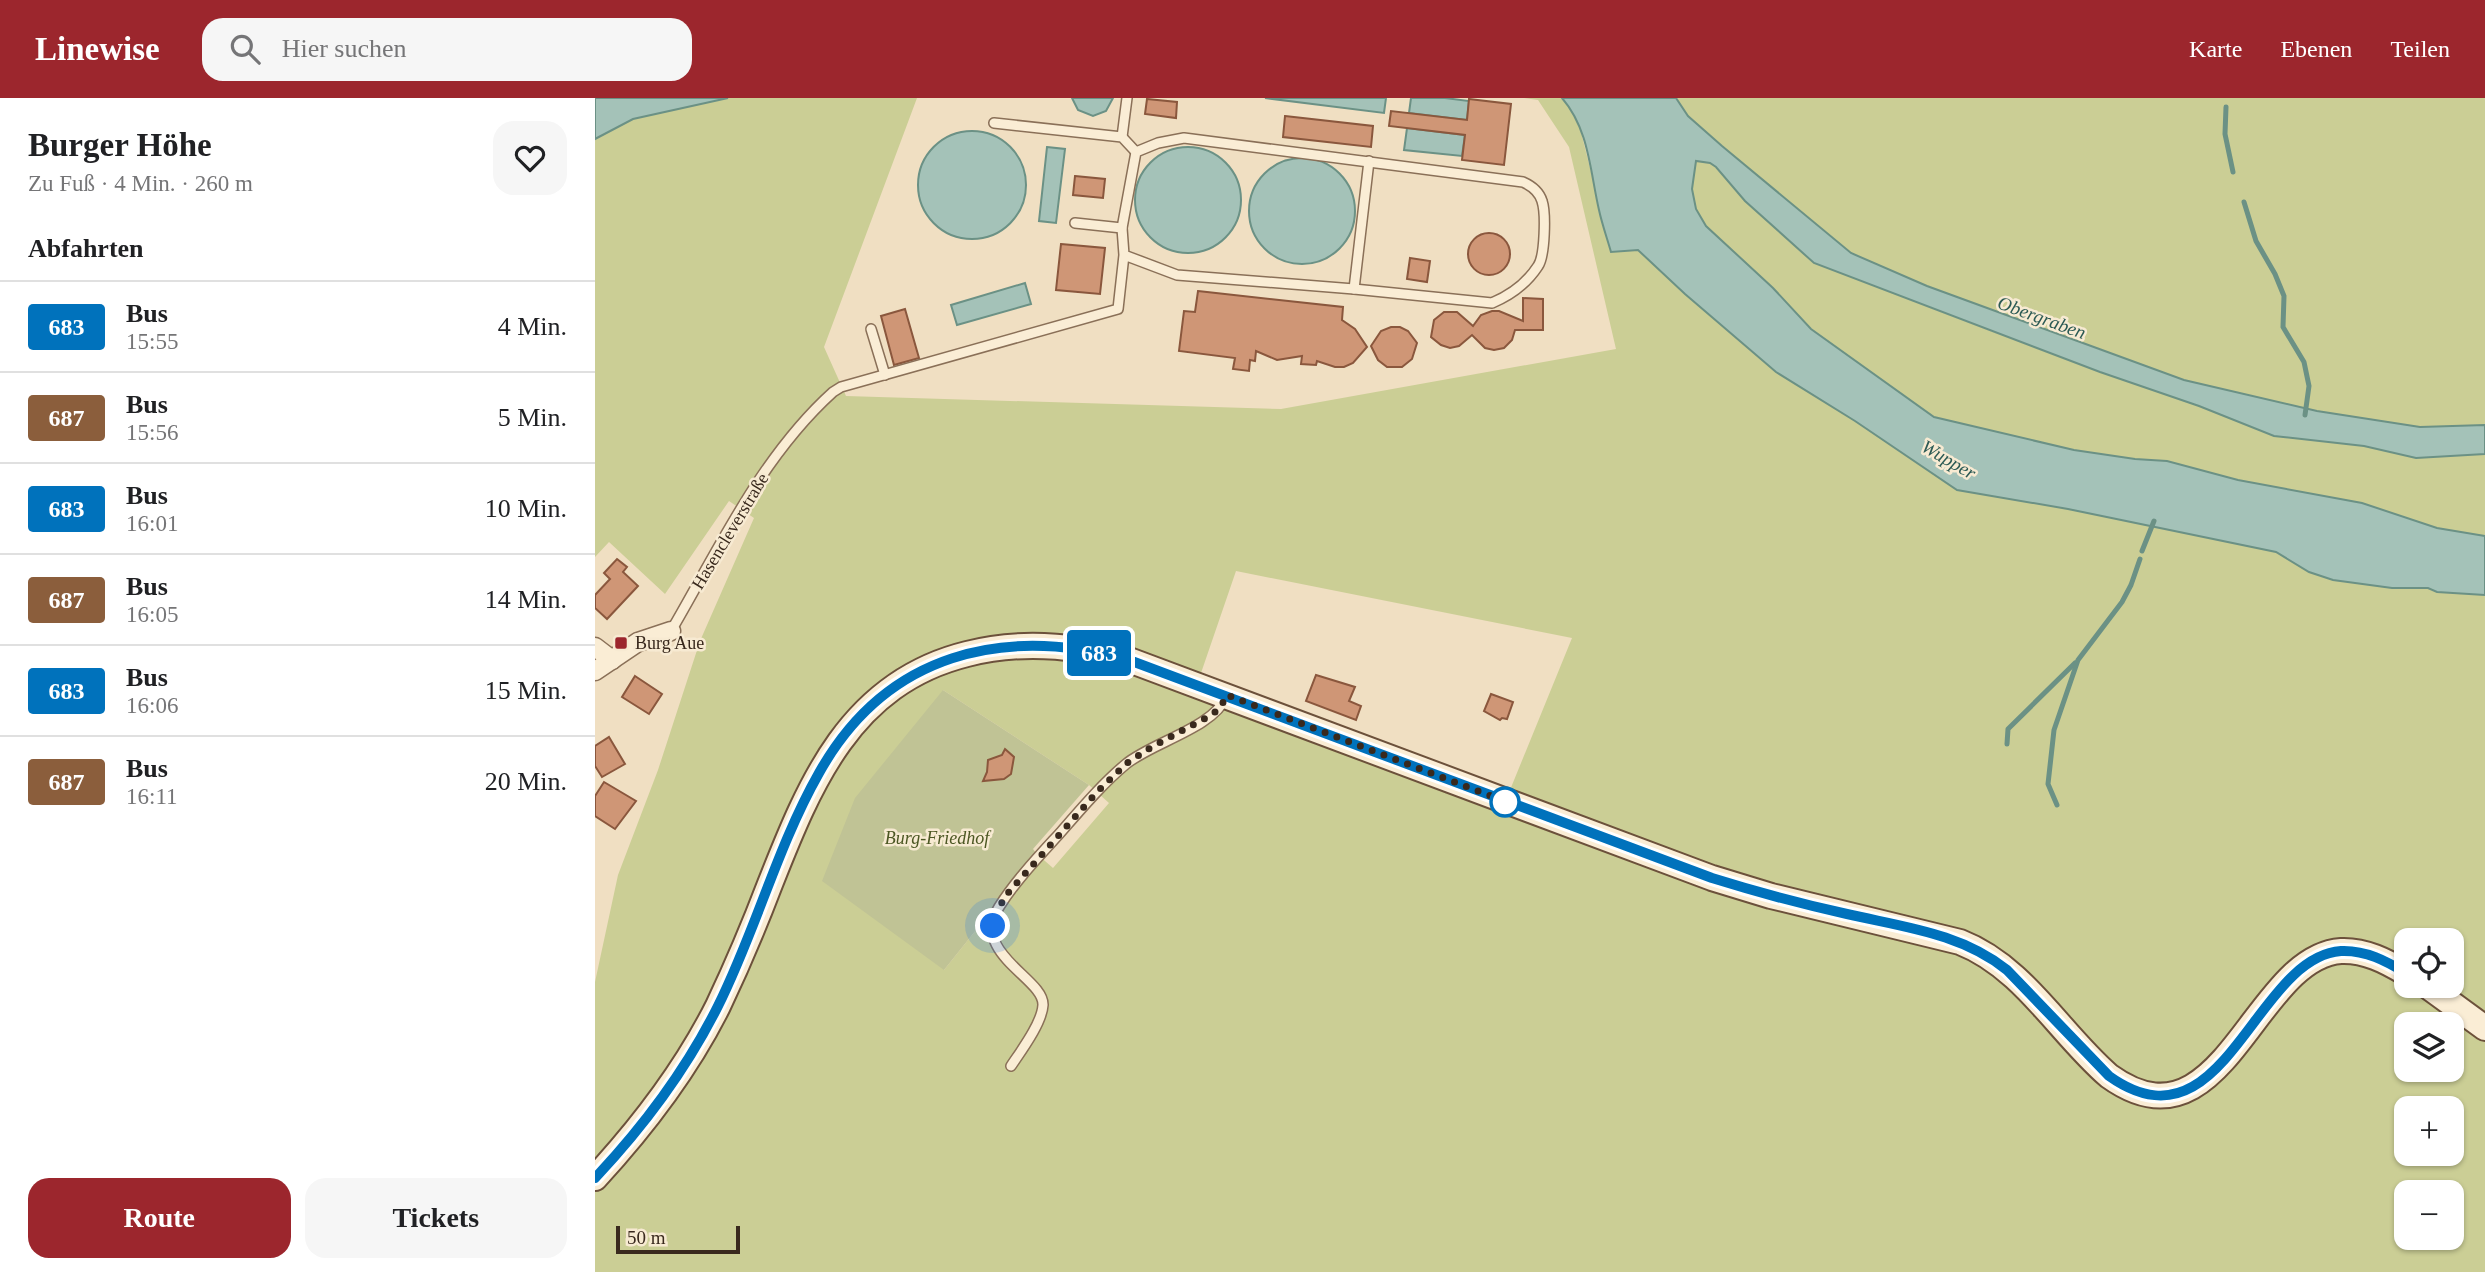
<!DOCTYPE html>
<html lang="de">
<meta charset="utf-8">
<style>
body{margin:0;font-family:Georgia,serif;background:#f6f6f6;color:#202124;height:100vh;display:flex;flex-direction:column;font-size:26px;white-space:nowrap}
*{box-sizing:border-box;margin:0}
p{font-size:23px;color:#757577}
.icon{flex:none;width:38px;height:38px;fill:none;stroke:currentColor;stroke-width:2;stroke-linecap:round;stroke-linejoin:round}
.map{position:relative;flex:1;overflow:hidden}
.sheet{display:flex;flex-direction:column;background:#fff;width:595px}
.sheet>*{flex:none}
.badge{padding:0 14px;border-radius:5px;font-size:24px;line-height:46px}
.buttons{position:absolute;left:1799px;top:830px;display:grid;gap:14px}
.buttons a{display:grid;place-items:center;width:70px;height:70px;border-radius:14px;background:#fff;box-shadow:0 2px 5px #0004;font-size:35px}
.scale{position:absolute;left:21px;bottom:18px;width:124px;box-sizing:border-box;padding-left:7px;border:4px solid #39291d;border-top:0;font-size:19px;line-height:24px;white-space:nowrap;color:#39291d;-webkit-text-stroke:5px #f7ead2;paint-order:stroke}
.you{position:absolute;width:35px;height:35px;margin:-18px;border:5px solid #fff;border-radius:50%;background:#1a73e8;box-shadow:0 0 0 10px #1a73e833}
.map>.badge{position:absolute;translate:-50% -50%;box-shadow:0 0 0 4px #fff}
h2{padding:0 28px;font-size:26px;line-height:63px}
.round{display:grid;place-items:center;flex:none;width:74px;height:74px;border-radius:21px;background:#f6f6f6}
.headline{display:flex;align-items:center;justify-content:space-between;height:119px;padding:0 28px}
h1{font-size:33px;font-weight:700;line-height:52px}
.primary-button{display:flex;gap:14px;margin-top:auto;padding:14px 28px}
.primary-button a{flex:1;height:80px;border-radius:21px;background:#9c262d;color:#fff;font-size:28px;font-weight:700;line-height:80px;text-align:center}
.primary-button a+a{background:#f6f6f6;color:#202124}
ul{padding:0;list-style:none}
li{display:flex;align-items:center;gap:21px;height:91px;padding:0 28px;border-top:2px solid #e0e0e0}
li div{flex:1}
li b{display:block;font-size:26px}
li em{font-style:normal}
li .badge{min-width:77px;font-weight:700;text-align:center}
header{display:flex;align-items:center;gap:42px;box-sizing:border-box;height:98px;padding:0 35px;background:#9c262d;color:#fff}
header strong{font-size:33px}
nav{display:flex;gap:38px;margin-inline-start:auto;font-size:24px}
.search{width:490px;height:63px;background:#f6f6f6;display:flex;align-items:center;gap:18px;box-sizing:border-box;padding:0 24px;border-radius:21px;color:#757577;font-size:26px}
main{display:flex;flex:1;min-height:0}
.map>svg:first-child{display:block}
</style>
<header>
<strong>Linewise</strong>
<div class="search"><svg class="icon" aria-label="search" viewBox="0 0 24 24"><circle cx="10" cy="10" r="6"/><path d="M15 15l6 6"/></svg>Hier suchen</div>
<nav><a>Karte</a><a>Ebenen</a><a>Teilen</a></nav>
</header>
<main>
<section class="sheet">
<div class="headline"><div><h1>Burger Höhe</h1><p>Zu Fuß · 4 Min. · 260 m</p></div><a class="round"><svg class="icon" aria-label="heart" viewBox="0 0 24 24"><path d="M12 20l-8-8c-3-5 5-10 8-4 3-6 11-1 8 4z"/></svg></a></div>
<h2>Abfahrten</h2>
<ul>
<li><span class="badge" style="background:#0072bc;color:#fff">683</span><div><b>Bus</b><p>15:55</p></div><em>4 Min.</em></li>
<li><span class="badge" style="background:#8b5e3c;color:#fff">687</span><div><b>Bus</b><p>15:56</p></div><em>5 Min.</em></li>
<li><span class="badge" style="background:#0072bc;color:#fff">683</span><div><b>Bus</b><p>16:01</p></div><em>10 Min.</em></li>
<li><span class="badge" style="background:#8b5e3c;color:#fff">687</span><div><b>Bus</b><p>16:05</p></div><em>14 Min.</em></li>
<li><span class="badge" style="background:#0072bc;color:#fff">683</span><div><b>Bus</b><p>16:06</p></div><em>15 Min.</em></li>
<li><span class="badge" style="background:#8b5e3c;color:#fff">687</span><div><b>Bus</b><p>16:11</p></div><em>20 Min.</em></li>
</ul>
<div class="primary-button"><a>Route</a><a>Tickets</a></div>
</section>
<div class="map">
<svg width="1890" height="1174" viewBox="0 0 1890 1174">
<rect width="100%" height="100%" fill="#f0dfc2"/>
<g fill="#cbce95" fill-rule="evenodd">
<path d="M133 0H322L229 249 251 298 686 311 1021 251 974 49 943 2 929 0H967L982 18 1016 154 1043 152 1090 196 1181 274 1260 323 1362 392 1473 411 1681 454 1714 474 1797 490H1833L1842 494 1890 497V1174H0V884L23 777 63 672 105 543 159 420 134 403 70 496 14 444 0 459V41L38 21ZM641 473 977 540 915 692 606 575ZM348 592 494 687 514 705 458 770 442 756 349 872ZM1811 842H1857V887H1811ZM1811 926H1857V971H1811ZM1811 1010H1857V1055H1811ZM1811 1094H1857V1139H1811Z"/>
<polygon points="1081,0 1890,0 1890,327 1825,329 1722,313 1589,282 1332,188 1256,155 1127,48 1093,18"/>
<polygon points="1101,63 1115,65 1121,69 1219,165 1396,233 1604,308 1821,360 1890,356 1890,438 1842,430 1767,405 1643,382 1572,363 1540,361 1479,352 1339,319 1216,231 1178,190 1111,128 1101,111 1097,91"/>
</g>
<polygon fill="#c0c395" points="348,592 494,687 438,751 442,756 349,872 227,783 260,700"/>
<g fill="#a4c2b8" stroke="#6b9185" stroke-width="2">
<polygon points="0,0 133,0 38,21 0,41"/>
<polygon points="477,0 518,0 511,13 498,18 483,12"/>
<polygon points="670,0 791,0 789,15"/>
<polygon points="816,0 850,0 874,3 872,22 814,15"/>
<path d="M967 0H1081L1093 18 1127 48 1256 155 1332 188 1589 282 1722 313 1825 329 1890 327V356L1821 360 1769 348 1679 338 1604 308 1505 274 1219 165 1150 103 1121 69 1115 65 1101 63 1097 91 1101 111 1111 128 1178 190 1216 231 1339 319 1479 352 1540 361 1572 363 1643 382 1767 405 1842 430 1890 438V497L1842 494 1833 490H1797L1738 482 1714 474 1681 454 1473 411 1362 392 1260 323 1181 274 1090 196 1043 152 1016 154C1012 140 1007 126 1004 112 995 73 994 31 967 0Z"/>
<polygon points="812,30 870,37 867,58 809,52"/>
<circle cx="377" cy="87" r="54"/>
<polygon points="452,49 470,51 461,125 444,123"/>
<circle cx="593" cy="102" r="53"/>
<circle cx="707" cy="113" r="53"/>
<polygon points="430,185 436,206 362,227 356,207"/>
</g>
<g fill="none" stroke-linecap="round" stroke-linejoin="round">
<g stroke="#6b9185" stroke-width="5">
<polyline points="1631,9 1630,36 1638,74"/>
<polyline points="1649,104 1661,143 1680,176 1689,198 1688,229 1709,264 1714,288 1710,317"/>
<polyline points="1547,453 1559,423"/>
<polyline points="1412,646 1413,631 1480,565"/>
<polyline points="1462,707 1453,686 1459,632 1483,562 1527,504 1536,487 1545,461"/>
</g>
</g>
<g fill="#cf9676" stroke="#8a573d" stroke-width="2">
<polygon points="552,1 582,4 581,20 550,16"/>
<polygon points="874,1 916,6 909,67 867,62 870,37 794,28 796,13 872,22"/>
<polygon points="690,18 778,28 776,49 688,39"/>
<polygon points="480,78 510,81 508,100 478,97"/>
<circle cx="894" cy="156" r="21"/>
<polygon points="466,146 510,150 505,196 461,192"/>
<polygon points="815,160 835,163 832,184 812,181"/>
<polygon points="603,193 748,209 747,222 760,231 772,249 758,265 749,269 740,269 722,263 721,267 706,266 707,258 682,262 661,253 660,263 655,262 654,273 638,271 640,260 584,253 589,213 600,214"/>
<polygon points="928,200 948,201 948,232 920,232 917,242 909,250 899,252 890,250 877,237 864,248 855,250 846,247 836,239 839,222 849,214 862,214 878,228 886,217 897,213 904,213 928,223"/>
<polygon points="310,211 324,260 299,267 286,218"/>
<polygon points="796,229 805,229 813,233 822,245 817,261 807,269 792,269 783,262 776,248 786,233"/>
<polygon points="22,461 32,469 28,474 43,488 12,521 0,510 0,497 15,481 9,475"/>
<polygon points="721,577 760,589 754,603 766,608 761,622 711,603"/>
<polygon points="40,578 67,596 54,616 27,599"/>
<polygon points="896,596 918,604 912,621 907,620 905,622 889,613"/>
<polygon points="14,639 30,666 7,679 0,668 0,648"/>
<polygon points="410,651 419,659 416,676 409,681 388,683 392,674 393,662 407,657"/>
<polygon points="9,684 41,703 20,731 0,718 0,698"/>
</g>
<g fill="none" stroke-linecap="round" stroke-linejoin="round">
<defs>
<g id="lane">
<polyline points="399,25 527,39 541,54"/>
<polyline points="527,39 532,0"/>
<polyline points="480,125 527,130"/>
<polyline points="759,191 774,63"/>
<polyline points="276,231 290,277"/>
<path d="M76 533C124 451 166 359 238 294L246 289 523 211 529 157 527 130 541 54 563 45 589 40 928 84C937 88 944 93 947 103 951 115 950 158 943 168 932 185 916 197 897 205L759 191 582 177 529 157"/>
<path d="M416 968C426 953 447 925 448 907 449 880 375 856 404 809 421 782 444 758 465 735 486 711 507 686 531 666 558 644 618 630 631 599"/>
</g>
<g id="street">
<polyline points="0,549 17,562"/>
<polyline points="0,573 43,544 76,533"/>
</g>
<g id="secondary">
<polyline points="1831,887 1890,930"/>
<path d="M0 1080C48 1028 91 972 123 908 142 868 159 828 175 786 215 685 255 585 372 556 426 542 480 547 534 562L1117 780 1176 798 1365 844C1429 869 1464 935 1514 978 1628 1060 1658 859 1746 853 1770 852 1791 863 1811 875"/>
</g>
</defs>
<use href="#lane" stroke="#8a7058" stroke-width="12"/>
<use href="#street" stroke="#8a7058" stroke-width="21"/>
<use href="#secondary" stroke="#6c513b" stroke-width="28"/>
<use href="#lane" stroke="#faedd5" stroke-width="9"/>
<use href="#street" stroke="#faedd5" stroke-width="18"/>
<use href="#secondary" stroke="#faedd5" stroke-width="24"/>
</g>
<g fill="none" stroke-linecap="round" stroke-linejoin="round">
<defs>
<path id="line" d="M0 1080C49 1028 91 972 123 908 161 832 182 749 224 675 291 555 408 527 534 562L1117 780C1162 794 1206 806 1252 816 1308 829 1366 835 1412 872L1514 978C1629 1060 1659 859 1746 853 1771 852 1791 863 1811 875"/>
</defs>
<use href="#line" stroke="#fff" stroke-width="16"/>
<use href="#line" stroke="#0072bc" stroke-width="10"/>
<polyline stroke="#39291d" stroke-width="7" stroke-dasharray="0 12.6" points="398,828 401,814 413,795 502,694 532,665 555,650 618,616 626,608 632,597 912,704 910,704"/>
</g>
<rect fill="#9c262d" stroke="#f7ead2" stroke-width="2.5" x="19" y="538" width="14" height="14" rx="3.5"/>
<circle fill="#fff" stroke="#0072bc" stroke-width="3.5" cx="910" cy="704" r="14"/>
<g text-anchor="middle" stroke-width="5" stroke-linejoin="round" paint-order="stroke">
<g font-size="18" fill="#39291d" stroke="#f7ead2">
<text transform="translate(135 433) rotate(-59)" y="6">Hasencleverstraße</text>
</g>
<g font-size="18" fill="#39291d" stroke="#f7ead2" text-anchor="start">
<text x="40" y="551">Burg Aue</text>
</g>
<g font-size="18" font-style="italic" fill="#4c5723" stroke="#f7ead2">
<text x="342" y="746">Burg-Friedhof</text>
</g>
<g font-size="19" font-style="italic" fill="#2c5a54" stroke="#f7ead2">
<text transform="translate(1447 219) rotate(20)" y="7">Obergraben</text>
<text transform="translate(1354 361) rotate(30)" y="7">Wupper</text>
</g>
</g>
</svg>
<div class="buttons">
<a><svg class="icon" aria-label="locate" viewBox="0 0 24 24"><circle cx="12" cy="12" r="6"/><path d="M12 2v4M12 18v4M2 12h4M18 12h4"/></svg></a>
<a><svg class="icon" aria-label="layers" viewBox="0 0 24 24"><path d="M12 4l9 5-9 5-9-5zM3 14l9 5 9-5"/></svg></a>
<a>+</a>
<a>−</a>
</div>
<div class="scale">50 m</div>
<div class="you" style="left:398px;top:828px"></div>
<b class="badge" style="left:504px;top:555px;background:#0072bc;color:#fff">683</b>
</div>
</main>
